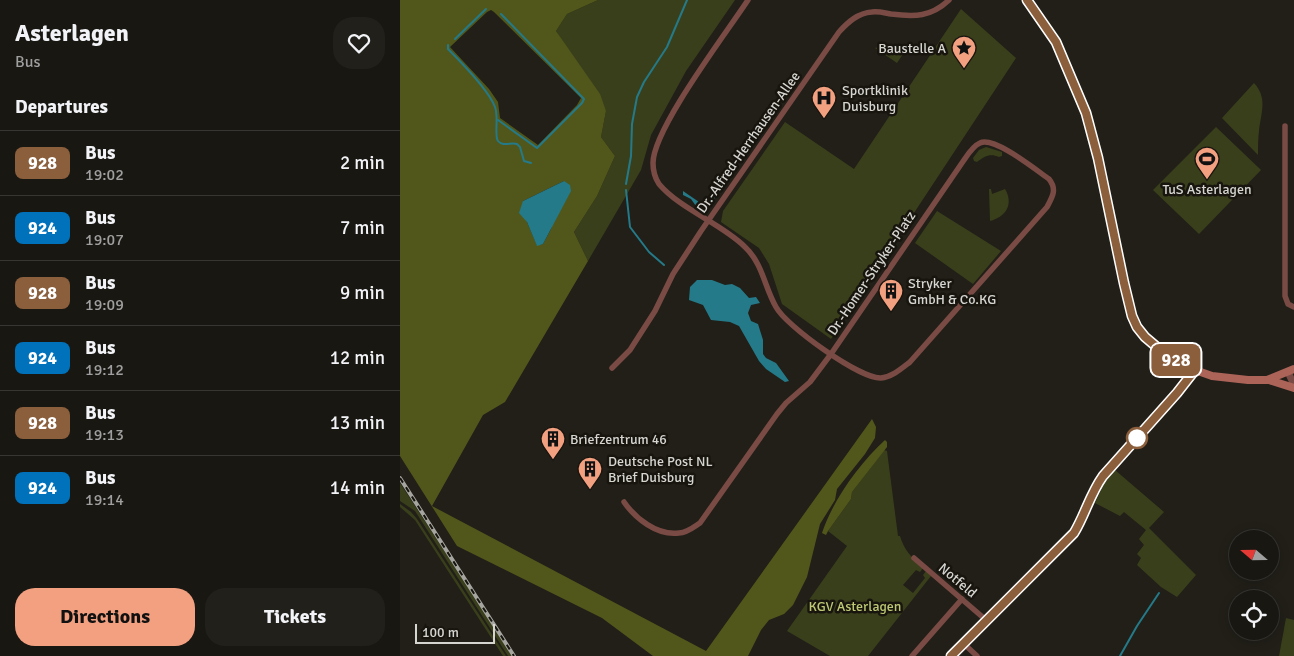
<!DOCTYPE html>
<style>
body{margin:0;font-family:Signika,sans-serif;background:#22201b;color:#f1f3f6;height:100vh;display:flex;flex-direction:column;font-size:19px;white-space:nowrap}
*{box-sizing:border-box;margin:0}
p{font-size:16px;color:#9f9f9f}
.icon{flex:none;width:28px;height:28px;fill:none;stroke:currentColor;stroke-width:2;stroke-linecap:round;stroke-linejoin:round}
.map{position:relative;flex:1;overflow:hidden}
.panel{display:flex;flex-direction:column;background:#191712;width:400px}
.panel>*{flex:none}
.badge{padding:0 10px;border-radius:8px;font-size:18px;line-height:32px}
.needle{width:32px;rotate:290deg}
.controls{position:absolute;left:829px;top:530px;display:grid;gap:10px}
.controls a{display:grid;place-items:center;width:50px;height:50px;border-radius:50%;background:#191712;box-shadow:0 2px 12px #0003,0 0 0 1px #373632;font-size:25px}
.scale{position:absolute;left:15px;bottom:12px;width:80px;box-sizing:border-box;padding-left:5px;border:2px solid #d6d5d0;border-top:0;font-size:14px;line-height:18px;white-space:nowrap;color:#d6d5d0;-webkit-text-stroke:4px #18150f;paint-order:stroke}
.map>.badge{position:absolute;translate:-50% -50%;box-shadow:0 0 0 2px #fff}
h2{padding:0 15px;font-size:19px;line-height:45px}
.round{display:grid;place-items:center;flex:none;width:52px;height:52px;border-radius:20px;background:#22201b}
.head{display:flex;align-items:center;justify-content:space-between;height:85px;padding:0 15px}
h1{font-size:24px;font-weight:800;line-height:38px}
.button{display:flex;gap:10px;margin-top:auto;padding:10px 15px}
.button a{flex:1;height:58px;border-radius:20px;background:#f2a080;color:#111;font-size:20px;font-weight:800;line-height:58px;text-align:center}
.button a+a{background:#22201b;color:#f1f3f6}
ul{padding:0;list-style:none}
li{display:flex;align-items:center;gap:15px;height:65px;padding:0 15px;border-top:1px solid #373632}
li div{flex:1}
li b{display:block;font-size:19px}
li em{font-style:normal}
li .badge{min-width:55px;font-weight:700;text-align:center}
main{display:flex;flex:1;min-height:0}
.map>svg:first-child{display:block}
</style>
<main>
<section class="panel">
<div class="head"><div><h1>Asterlagen</h1><p>Bus</p></div><a class="round"><svg class="icon" aria-label="heart" viewBox="0 0 24 24"><path d="M12 20l-8-8c-3-5 5-10 8-4 3-6 11-1 8 4z"/></svg></a></div>
<h2>Departures</h2>
<ul>
<li><span class="badge" style="background:#8b5e3c;color:#fff">928</span><div><b>Bus</b><p>19:02</p></div><em>2 min</em></li>
<li><span class="badge" style="background:#0072bc;color:#fff">924</span><div><b>Bus</b><p>19:07</p></div><em>7 min</em></li>
<li><span class="badge" style="background:#8b5e3c;color:#fff">928</span><div><b>Bus</b><p>19:09</p></div><em>9 min</em></li>
<li><span class="badge" style="background:#0072bc;color:#fff">924</span><div><b>Bus</b><p>19:12</p></div><em>12 min</em></li>
<li><span class="badge" style="background:#8b5e3c;color:#fff">928</span><div><b>Bus</b><p>19:13</p></div><em>13 min</em></li>
<li><span class="badge" style="background:#0072bc;color:#fff">924</span><div><b>Bus</b><p>19:14</p></div><em>14 min</em></li>
</ul>
<div class="button"><a>Directions</a><a>Tickets</a></div>
</section>
<div class="map">
<svg width="894" height="656" viewBox="0 0 894 656">
<rect width="100%" height="100%" fill="#211f18"/>
<g fill="#3a3f1b">
<polygon points="198,0 335,0 286,71 251,135 241,170 188,261 174,232 197,196 215,156 201,137 206,111 156,31 167,14"/>
<polygon points="561,9 616,58 431,339 382,304 369,264 359,248 321,222 323,211 385,122 454,169"/>
<polygon points="491,44 507,48 497,63 475,48"/>
<path d="M854 83C868 98 861 113 859 131 858 139 858 147 858 155L822 118Z"/>
<polygon points="816,127 861,170 799,234 753,190"/>
<path d="M586 147 602 152V156L599 157C590 153 585 156 577 162L574 161 573 158 579 150Z"/>
<path d="M589 189H591L592 194 605 189C614 204 606 217 590 221Z"/>
<polygon points="537,211 601,251 573,284 515,243"/>
<path d="M484 450 487 451 498 536H500C504 550 512 558 523 568L520 572 516 570 503 585 513 593 525 578 523 575 526 571 531 576 468 656H430L387 631 447 546 428 531 451 499 452 492Z"/>
<polygon points="715,470 764,512 749,528 796,575 777,597 761,587 737,565 741,558 737,554 744,545 739,539 746,530 724,512 720,516 695,503 704,484"/>
<polygon points="0,483 113,656 108,656 15,511 0,501"/>
<polygon points="0,504 11,512 17,519 106,656 103,656 15,520 0,507"/>
<polygon points="886,618 894,620 894,656 879,656"/>
</g>
<g fill="#51571b" fill-rule="evenodd">
<path d="M0 0H198L167 14 156 31 200 94 206 111 201 137 215 156 197 196 174 232 188 261 105 402 83 415 32 506 306 651 472 419 476 427 475 438 465 454 437 489 435 500 420 524 407 577 393 605 384 614 369 620 361 630 348 656H253L202 618 57 546 0 456ZM91 10 94 12 181 98 177 105 138 145 100 118 98 102 89 89 50 47 87 12ZM164 181 151 229 143 244 137 245 127 222 123 201Z"/>
<path d="M485 440 487 442V447L452 492 451 499 428 531 426 535 422 533C433 500 459 464 485 440Z"/>
</g>
<g fill="#247a89">
<polygon points="164,181 170,185 171,191 143,244 137,246 127,222 119,213 123,201"/>
<polygon points="283,191 299,202 309,199 314,192 317,194 309,207 305,210 296,206 291,199 283,195"/>
<polygon points="297,280 312,280 325,285 332,284 340,288 349,298 356,297 360,303 351,305 348,313 351,321 358,324 363,340 363,354 366,358 376,363 389,381 385,382 366,369 359,361 339,326 330,322 311,320 303,305 289,300 290,287"/>
</g>
<g fill="none" stroke-linecap="round" stroke-linejoin="round">
<g stroke="#247a89" stroke-width="2">
<polyline points="55,39 86,9"/>
<path d="M48 45V49C61 62 89 91 95 107 99 117 94 136 98 141 103 147 111 142 117 144L120 147 124 161 131 163"/>
<polyline points="98,120 137,148 182,103 184,99 101,14"/>
<polyline points="226,184 231,156 232,124 237,97 244,82 267,47 287,0"/>
<polyline points="226,190 230,227 249,252 264,265"/>
<polyline points="720,656 737,626 759,593"/>
</g>
<g stroke="#794b44" stroke-width="5.5">
<polyline points="885,126 885,296 888,304 894,307"/>
<path d="M212 368 230 350 255 311 273 274 301 231 439 32C448 22 458 13 472 12 478 11 485 13 491 14 515 17 531 17 549 0"/>
<path d="M224 502C235 518 257 536 279 533 287 533 294 527 300 523L377 414 386 403 410 382 431 354 564 160C568 154 573 146 580 143 594 136 636 170 649 179 657 189 653 196 647 207L510 362C501 369 492 377 481 378 460 379 386 326 376 307 364 286 363 264 345 247 322 224 280 209 259 184 255 178 253 170 253 163 253 129 327 32 348 0"/>
<polyline points="514,558 586,620"/>
<polyline points="563,643 577,656"/>
<polyline points="512,656 562,599"/>
<path d="M551 656 674 533C685 515 690 494 703 476L777 393 795 370"/>
</g>
<polyline stroke="#794b44" stroke-width="7" points="888,372 894,385"/>
<g stroke="#ac6358" stroke-width="8">
<polyline points="627,0 656,42 686,113 695,144 724,283 732,316 737,327 745,337 758,348 795,370 812,376 848,380 867,380 894,369"/>
<polyline points="869,380 894,388"/>
</g>
<defs>
<polyline id="rail" points="0,478 114,656"/>
</defs>
<use href="#rail" stroke="#a6a59f" stroke-width="4"/>
<use href="#rail" stroke="#18150f" stroke-width="2" stroke-dasharray="5.5" stroke-linecap="butt"/>
</g>
<g fill="none" stroke-linecap="round" stroke-linejoin="round">
<defs>
<path id="line" d="M551 656 674 533C685 515 690 494 703 476L777 393 795 370 758 348 745 337 737 327 732 316 724 283 698 158 686 113 656 42 627 0"/>
</defs>
<use href="#line" stroke="#fff" stroke-width="11"/>
<use href="#line" stroke="#8b5e3c" stroke-width="8"/>
</g>
<defs>
<symbol id="sight-pin" viewBox="-11 -11 22 30"><path d="M0 17L-7.5 6A9.5 9.5 0 1 1 7.5 6Z" fill="#f2a080" stroke="#18150f"/><path d="M0-6L1.8-2.2L6-1.7L2.9 1.2L3.7 5.4L0 3.3L-3.7 5.4L-2.9 1.2L-6-1.7L-1.8-2.2Z" fill="#111"/></symbol>
<symbol id="hospital-pin" viewBox="-11 -11 22 30"><path d="M0 17L-7.5 6A9.5 9.5 0 1 1 7.5 6Z" fill="#f2a080" stroke="#18150f"/><path d="M-5-5h3v3.5h4V-5h3V5h-3V1.5h-4V5h-3Z" fill="#111"/></symbol>
<symbol id="stadium-pin" viewBox="-11 -11 22 30"><path d="M0 17L-7.5 6A9.5 9.5 0 1 1 7.5 6Z" fill="#f2a080" stroke="#18150f"/><path d="M0-5a6.5 5 0 1 0 0 10a6.5 5 0 1 0 0-10ZM-3.5-1.8h7v3.6h-7Z" fill="#111"/></symbol>
<symbol id="building-pin" viewBox="-11 -11 22 30"><path d="M0 17L-7.5 6A9.5 9.5 0 1 1 7.5 6Z" fill="#f2a080" stroke="#18150f"/><path d="M-4-6H4V6H1V3H-1V6H-4ZM-2.5-4.3h1.7v1.8h-1.7ZM.8-4.3h1.7v1.8H.8ZM-2.5-1h1.7V.8h-1.7ZM.8-1h1.7V.8H.8Z" fill="#111"/></symbol>
</defs>
<g fill-rule="evenodd">
<use href="#sight-pin" x="550" y="34" width="28" height="38"/>
<use href="#hospital-pin" x="410" y="84" width="28" height="38"/>
<use href="#stadium-pin" x="793" y="145" width="28" height="38"/>
<use href="#building-pin" x="477" y="277" width="28" height="38"/>
<use href="#building-pin" x="139" y="425" width="28" height="38"/>
<use href="#building-pin" x="176" y="455" width="28" height="38"/>
</g>
<circle fill="#fff" stroke="#8b5e3c" stroke-width="2.5" cx="737" cy="438" r="10"/>
<g text-anchor="middle" stroke-width="5" stroke-linejoin="round" paint-order="stroke">
<g font-size="14" fill="#d6d5d0" stroke="#18150f" text-anchor="start">
<text x="546" y="53" text-anchor="end">Baustelle A</text>
<text x="442" y="95">Sportklinik<tspan x="442" dy="16">Duisburg</tspan></text>
<text x="807" y="194" text-anchor="middle">TuS Asterlagen</text>
<text x="508" y="288">Stryker<tspan x="508" dy="16">GmbH &amp; Co.KG</tspan></text>
<text x="170" y="444">Briefzentrum 46</text>
<text x="208" y="466">Deutsche Post NL<tspan x="208" dy="16">Brief Duisburg</tspan></text>
</g>
<g font-size="14" fill="#d6d5d0" stroke="#18150f">
<text transform="translate(348 142) rotate(-55)" y="5">Dr.-Alfred-Herrhausen-Allee</text>
<text transform="translate(471 273) rotate(-56)" y="5">Dr.-Homer-Stryker-Platz</text>
<text transform="translate(558 580) rotate(40)" y="5">Notfeld</text>
</g>
<g font-size="14" fill="#bdc972" stroke="#18150f">
<text x="455" y="611">KGV Asterlagen</text>
</g>
</g>
</svg>
<div class="controls">
<a><svg class="needle" viewBox="-14 -14 28 28"><path d="M0-13l5 13h-10z" fill="#e53935"/><path d="M0 13l5-13h-10z" fill="#9f9f9f"/></svg></a>
<a><svg class="icon" aria-label="locate" viewBox="0 0 24 24"><circle cx="12" cy="12" r="6"/><path d="M12 2v4M12 18v4M2 12h4M18 12h4"/></svg></a>
</div>
<div class="scale">100 m</div>
<b class="badge" style="left:776px;top:360px;background:#8b5e3c;color:#fff">928</b>
</div>
</main>
